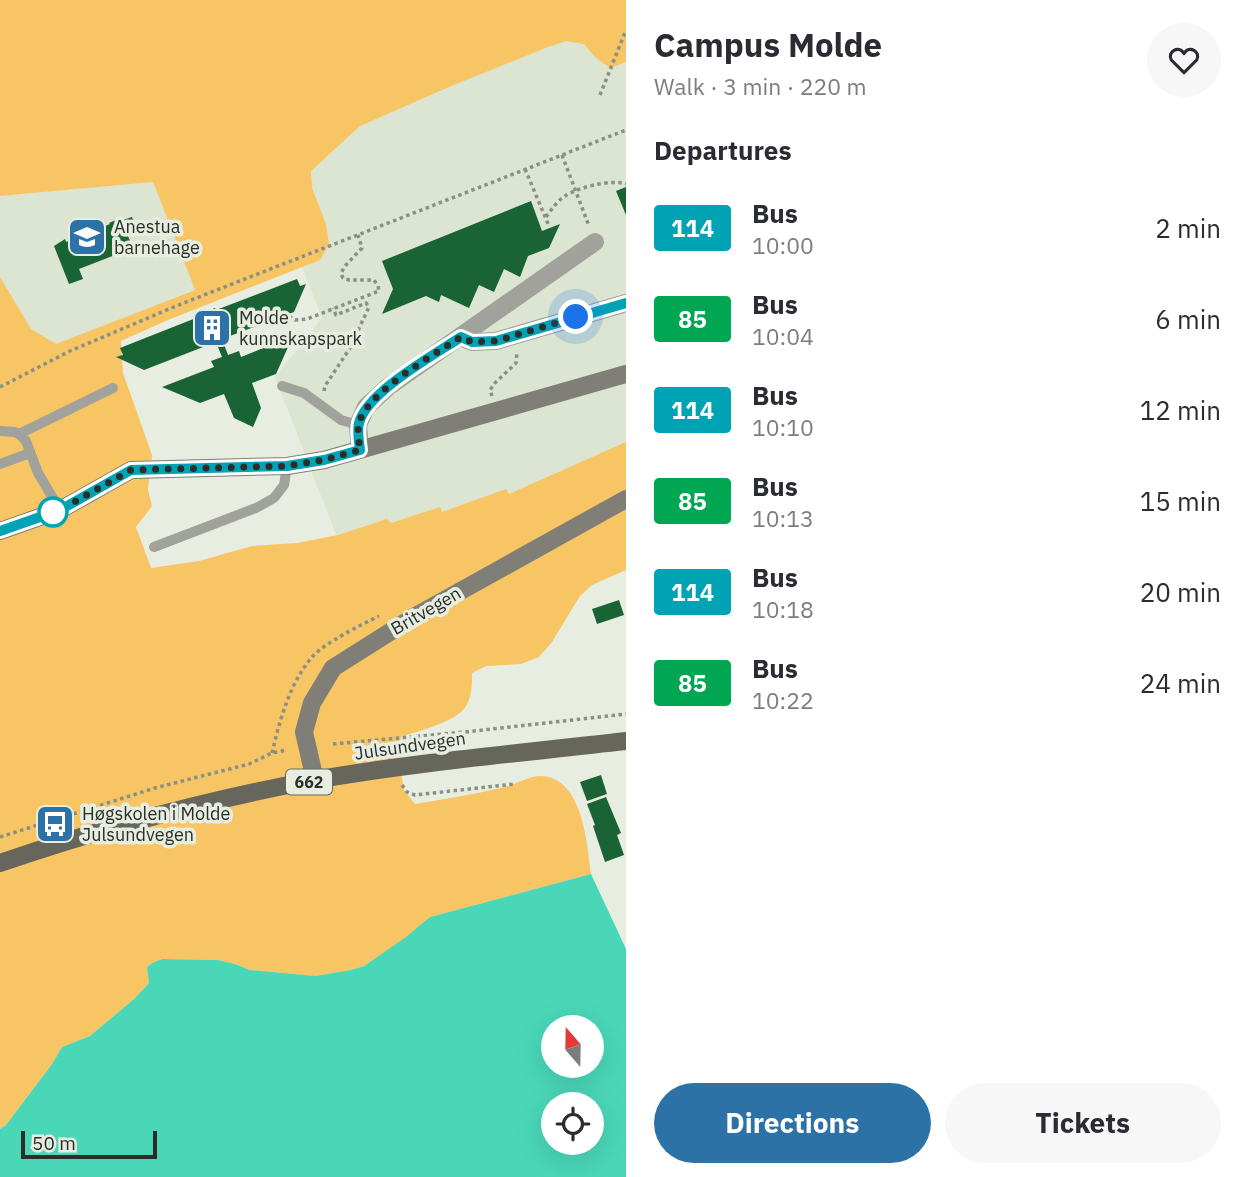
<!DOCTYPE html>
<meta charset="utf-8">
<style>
body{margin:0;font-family:"IBM Plex Sans",sans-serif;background:#f7f7f7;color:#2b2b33;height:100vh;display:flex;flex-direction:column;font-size:26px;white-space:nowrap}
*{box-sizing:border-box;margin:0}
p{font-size:23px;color:#7c7c81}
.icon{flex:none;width:38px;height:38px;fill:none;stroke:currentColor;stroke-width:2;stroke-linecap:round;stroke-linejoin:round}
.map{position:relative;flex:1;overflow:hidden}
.panel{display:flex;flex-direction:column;background:#fff;width:623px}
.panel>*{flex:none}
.badge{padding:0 14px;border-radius:5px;font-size:24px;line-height:46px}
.needle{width:46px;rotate:340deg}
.buttons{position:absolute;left:541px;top:1015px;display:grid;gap:14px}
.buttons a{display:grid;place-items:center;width:63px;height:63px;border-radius:50%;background:#fff;box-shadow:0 7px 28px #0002;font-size:35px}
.scale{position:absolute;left:21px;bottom:18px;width:136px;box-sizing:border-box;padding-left:7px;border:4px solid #2b2d29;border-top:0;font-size:19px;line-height:24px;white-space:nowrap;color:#2b2d29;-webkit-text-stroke:5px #e7eee1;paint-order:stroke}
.you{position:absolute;width:35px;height:35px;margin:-18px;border:5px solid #fff;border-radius:50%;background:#1a73e8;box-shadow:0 0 0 10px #1a73e833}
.map>.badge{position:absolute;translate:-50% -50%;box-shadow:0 0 0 4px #fff}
h2{padding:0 28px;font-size:26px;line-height:63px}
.round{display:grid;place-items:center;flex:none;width:74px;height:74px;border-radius:37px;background:#f7f7f7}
.head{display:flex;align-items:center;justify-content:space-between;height:119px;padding:0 28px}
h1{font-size:33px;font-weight:700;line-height:52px}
.primary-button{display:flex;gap:14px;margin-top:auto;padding:14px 28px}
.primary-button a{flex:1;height:80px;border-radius:42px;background:#2d72a7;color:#fff;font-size:28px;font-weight:700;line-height:80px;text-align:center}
.primary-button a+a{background:#f7f7f7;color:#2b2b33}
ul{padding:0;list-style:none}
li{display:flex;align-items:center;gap:21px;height:91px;padding:0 28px}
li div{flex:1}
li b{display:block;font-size:26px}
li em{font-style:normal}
li .badge{min-width:77px;font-weight:700;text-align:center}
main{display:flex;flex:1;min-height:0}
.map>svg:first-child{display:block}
</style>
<main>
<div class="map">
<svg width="626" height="1177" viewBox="0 0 626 1177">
<rect width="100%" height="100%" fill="#e7eee1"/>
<g fill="#dbe5d1">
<polygon points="626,0 626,537 385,661 275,377 322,318 295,248 297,179 454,39"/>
<polygon points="153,182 195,290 57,344 0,379 0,196"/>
</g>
<path fill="#f7c564" d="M0 0H626V62L610 68 595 57 584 44 566 41 548 47 449 87 360 126 311 171 312 188 326 224 329 244 320 260 168 320 121 341 123 373 152 455 148 490 152 506 136 527 151 568 199 561 252 546 297 543 338 535 387 519 391 523 440 507 442 512 506 489 509 494 626 442V570L592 585 580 596 552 642 539 657 521 664 486 666 472 673C472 684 472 697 466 706 457 722 418 731 401 737L398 755 404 790 415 804C443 799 472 795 500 788 514 786 529 775 542 776 583 779 587 843 591 874L430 917 407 937 364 966 351 970 315 976 250 970 235 964 218 960 162 959 152 963 147 967 149 983 134 999 90 1036 62 1047 52 1064 6 1125 0 1129V277L31 329 56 344 195 290 153 182 0 196Z"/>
<path fill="#4ad7b8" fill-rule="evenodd" d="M591 874 626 949V1177H0V1129L6 1125 52 1064 62 1047 90 1036 134 999 149 983 147 967 152 963 162 959 218 960 235 964 250 970 315 976 351 970 364 966 406 937 430 917ZM553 1027H592V1066H553ZM553 1104H592V1143H553Z"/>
<g fill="#196335">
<polygon points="626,187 626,215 616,191"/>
<polygon points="531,201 542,231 560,224 549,248 528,256 520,277 504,269 494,292 479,285 469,308 441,295 439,302 426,296 382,314 393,289 382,261"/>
<polygon points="132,217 135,225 132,227 134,233 128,236 133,248 79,269 83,279 69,284 54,246 65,239 66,242 110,224 109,223 116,220 117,222"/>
<polygon points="297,279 300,286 306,284 294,312 222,339 228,355 239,351 241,357 293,336 276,374 252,383 261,408 253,427 234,418 224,394 200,403 162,387 214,367 211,361 222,357 216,342 144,370 116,357 123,355 120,348 201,316 200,314 215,308 216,310"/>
<polygon points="619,600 624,615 597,624 592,609"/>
<polygon points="601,775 607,794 587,801 580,782"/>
<polygon points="606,797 621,833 617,835 624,855 605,862 593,826 595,825 587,804"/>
</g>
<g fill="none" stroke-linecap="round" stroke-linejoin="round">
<g stroke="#8b8f86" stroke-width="3.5" stroke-dasharray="3.5 3.5" stroke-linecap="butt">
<polyline points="600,95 626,30"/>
<polyline points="562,155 589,226"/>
<polyline points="525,169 549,226"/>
<path d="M546 217C552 209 557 201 565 196 579 187 611 179 626 184"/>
<polyline points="289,316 295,320 307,319 379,291 378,286 374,280 349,280 343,278 341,274 344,267 362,248 358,235"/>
<polyline points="0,387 70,351 181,304 626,130"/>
<polyline points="324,391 325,386 350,348 369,307 366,303 336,315 333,308"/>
<polyline points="492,396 490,390 495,383 516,363 517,352"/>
<polyline points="333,744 465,732 626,714"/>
<path d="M272 753C280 719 290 682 313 656 326 642 361 625 379 616"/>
<polyline points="402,785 407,792 415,795 514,784"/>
<polyline points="0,837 155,788 249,764 272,753 287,750"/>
</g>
<g stroke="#a2a29c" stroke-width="10">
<polyline points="282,386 304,393 341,420 358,425"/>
<polyline points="0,431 15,432 19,434 26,441 38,473 60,510"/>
<polyline points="19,434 113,388"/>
<polyline points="0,464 30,453"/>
<polyline points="154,547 256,508 274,498 284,485 287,466"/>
</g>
<g stroke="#a2a29c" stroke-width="18">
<polyline points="461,337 472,342 496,341 626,303"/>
<polyline points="360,450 358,425 366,407 388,387 595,242"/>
</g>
<g stroke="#7f7f77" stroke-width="18">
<polyline points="0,531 60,510 131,470 287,466 324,460 626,374"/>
<polyline points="315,780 304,732 312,703 333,668 412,618 626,499"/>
</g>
<path stroke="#67665c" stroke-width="18" d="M0 863C102 828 208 800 314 780 417 762 522 753 626 741"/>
</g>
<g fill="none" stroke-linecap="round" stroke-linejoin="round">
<defs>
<path id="line" d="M0 531 60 510 131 470 287 466 324 460 360 450C359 442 357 431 359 423 367 392 434 355 461 337L472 342 496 341 626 303"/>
</defs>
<use href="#line" stroke="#fff" stroke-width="16"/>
<use href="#line" stroke="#00a3b4" stroke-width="10"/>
<path stroke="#2b2d29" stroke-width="7" stroke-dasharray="0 12.6" d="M53 512 60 510 131 470 287 466 324 460 360 450C359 442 357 431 359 423 367 392 434 355 461 337L472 342 496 341 576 317"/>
</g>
<defs>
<symbol id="school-square" viewBox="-11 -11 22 22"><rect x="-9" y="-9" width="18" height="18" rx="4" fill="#2d72a7" stroke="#e7eee1"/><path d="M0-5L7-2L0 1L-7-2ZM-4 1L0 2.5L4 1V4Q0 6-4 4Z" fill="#fff"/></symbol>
<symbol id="building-square" viewBox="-11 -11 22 22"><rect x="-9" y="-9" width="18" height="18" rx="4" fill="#2d72a7" stroke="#e7eee1"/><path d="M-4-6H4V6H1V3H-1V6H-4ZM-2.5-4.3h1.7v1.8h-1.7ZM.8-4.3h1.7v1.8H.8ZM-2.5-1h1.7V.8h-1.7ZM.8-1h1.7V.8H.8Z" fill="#fff"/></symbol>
<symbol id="bus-square" viewBox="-11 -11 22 22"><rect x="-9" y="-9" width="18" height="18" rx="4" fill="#2d72a7" stroke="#e7eee1"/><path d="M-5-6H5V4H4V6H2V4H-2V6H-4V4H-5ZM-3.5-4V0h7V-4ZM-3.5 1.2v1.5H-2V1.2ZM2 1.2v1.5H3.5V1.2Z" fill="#fff"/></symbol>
</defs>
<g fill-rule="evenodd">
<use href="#school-square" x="65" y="215" width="44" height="44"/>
<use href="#building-square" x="190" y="306" width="44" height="44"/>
<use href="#bus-square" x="33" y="802" width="44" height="44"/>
</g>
<circle fill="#fff" stroke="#00a3b4" stroke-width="3.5" cx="53" cy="512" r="14"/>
<g text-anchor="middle" stroke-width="7" stroke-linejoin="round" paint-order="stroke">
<rect fill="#e7eee1" stroke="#636760" stroke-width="2" x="286" y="769.5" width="46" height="25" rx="5"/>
<g font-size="16" font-weight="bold" fill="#2b2d29">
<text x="309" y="788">662</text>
</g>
<g font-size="18" fill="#2b2d29" stroke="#e7eee1" text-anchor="start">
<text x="114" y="233">Anestua<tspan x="114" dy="21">barnehage</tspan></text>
<text x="239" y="324">Molde<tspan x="239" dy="21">kunnskapspark</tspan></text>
<text x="82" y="820">Høgskolen i Molde<tspan x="82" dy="21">Julsundvegen</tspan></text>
</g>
<g font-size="18" fill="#2b2d29" stroke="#e7eee1">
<text transform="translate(426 611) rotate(-30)" y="6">Britvegen</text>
<text transform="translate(410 746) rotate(-8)" y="6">Julsundvegen</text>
</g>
</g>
</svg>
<div class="buttons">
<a><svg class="needle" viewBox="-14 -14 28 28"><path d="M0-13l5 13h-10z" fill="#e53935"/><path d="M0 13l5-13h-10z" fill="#7c7c81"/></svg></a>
<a><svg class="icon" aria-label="locate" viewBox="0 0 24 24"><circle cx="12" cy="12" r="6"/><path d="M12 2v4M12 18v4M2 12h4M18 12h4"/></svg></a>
</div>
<div class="scale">50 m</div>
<div class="you" style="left:576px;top:317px"></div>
</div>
<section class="panel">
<div class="head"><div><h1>Campus Molde</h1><p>Walk · 3 min · 220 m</p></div><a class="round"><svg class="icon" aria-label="heart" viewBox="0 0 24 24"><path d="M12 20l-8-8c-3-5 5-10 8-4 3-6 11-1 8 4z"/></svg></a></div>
<h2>Departures</h2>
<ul>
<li><span class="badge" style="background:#00a3b4;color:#fff">114</span><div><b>Bus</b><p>10:00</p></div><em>2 min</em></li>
<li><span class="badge" style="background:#00a651;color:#fff">85</span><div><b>Bus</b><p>10:04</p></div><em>6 min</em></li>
<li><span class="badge" style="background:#00a3b4;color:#fff">114</span><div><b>Bus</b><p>10:10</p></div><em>12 min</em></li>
<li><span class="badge" style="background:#00a651;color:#fff">85</span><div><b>Bus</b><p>10:13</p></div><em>15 min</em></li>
<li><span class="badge" style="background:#00a3b4;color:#fff">114</span><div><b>Bus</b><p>10:18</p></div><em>20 min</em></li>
<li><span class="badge" style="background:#00a651;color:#fff">85</span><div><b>Bus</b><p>10:22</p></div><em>24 min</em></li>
</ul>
<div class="primary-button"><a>Directions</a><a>Tickets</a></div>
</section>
</main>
